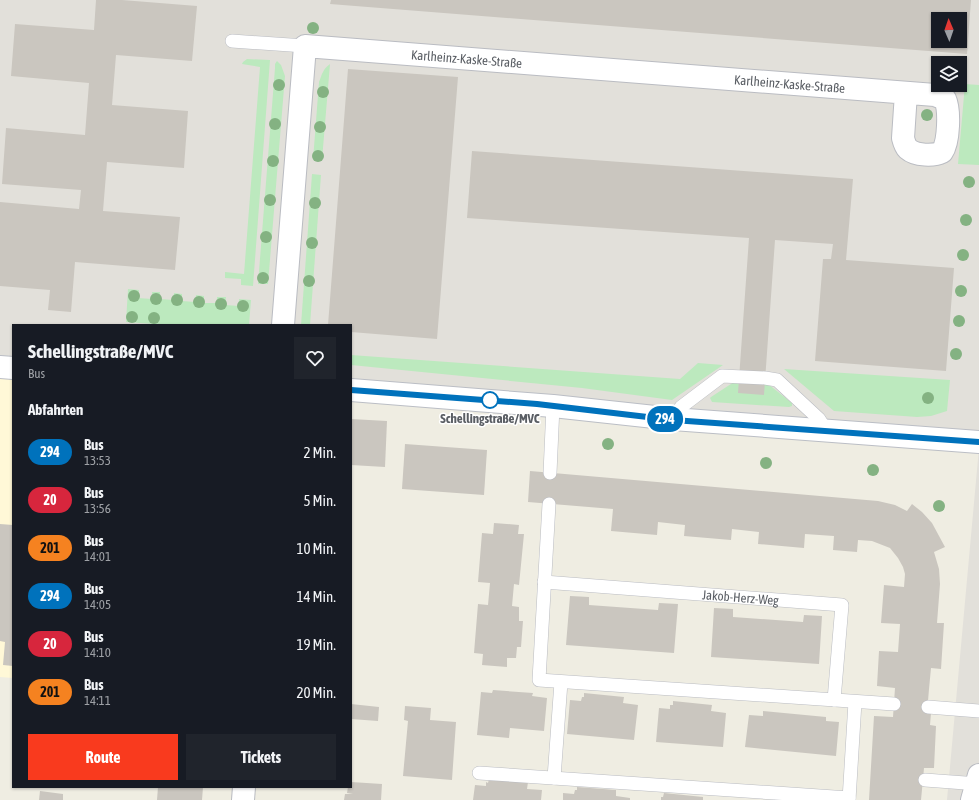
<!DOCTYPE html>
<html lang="de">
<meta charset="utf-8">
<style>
body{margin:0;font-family:"Asap Condensed",sans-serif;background:#20242c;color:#f1f3f6;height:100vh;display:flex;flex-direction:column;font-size:15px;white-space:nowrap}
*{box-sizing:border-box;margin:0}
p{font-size:13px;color:#9ea1a6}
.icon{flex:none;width:22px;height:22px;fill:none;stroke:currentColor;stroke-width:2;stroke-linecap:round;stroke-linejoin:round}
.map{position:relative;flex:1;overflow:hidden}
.sheet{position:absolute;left:12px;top:324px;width:340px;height:464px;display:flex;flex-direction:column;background:#171b24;border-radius:0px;box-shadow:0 1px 3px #0004}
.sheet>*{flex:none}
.badge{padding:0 8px;border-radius:13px;font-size:14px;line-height:26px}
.needle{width:26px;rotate:358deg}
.buttons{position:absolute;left:931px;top:12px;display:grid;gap:8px}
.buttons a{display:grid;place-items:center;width:36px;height:36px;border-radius:0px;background:#171b24;box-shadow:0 1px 3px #0004;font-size:20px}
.map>.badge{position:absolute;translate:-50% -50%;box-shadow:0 0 0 2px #fff}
h2{padding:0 16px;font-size:15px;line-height:36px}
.round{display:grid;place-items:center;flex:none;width:42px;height:42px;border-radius:0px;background:#20242c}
.summary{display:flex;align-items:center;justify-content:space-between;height:68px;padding:0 16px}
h1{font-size:19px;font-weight:700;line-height:30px}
.action{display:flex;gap:8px;margin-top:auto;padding:8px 16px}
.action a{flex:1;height:46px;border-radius:0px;background:#f93a1e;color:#fff;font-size:16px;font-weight:700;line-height:46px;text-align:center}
.action a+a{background:#20242c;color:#f1f3f6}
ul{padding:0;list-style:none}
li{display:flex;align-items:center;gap:12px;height:48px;padding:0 16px}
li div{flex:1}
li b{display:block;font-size:15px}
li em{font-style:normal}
li .badge{min-width:44px;font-weight:700;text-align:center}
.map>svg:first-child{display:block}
</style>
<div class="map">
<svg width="979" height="800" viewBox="0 0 979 800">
<rect width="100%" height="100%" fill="#efede2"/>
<polygon fill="#fff8d7" points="0,366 13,367 13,678 0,677"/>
<g fill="#e2e0da" fill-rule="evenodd">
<path d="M0 0H979V444L351 394V325H13V367L0 366ZM938 19H960V41H938ZM938 63H960V85H938Z"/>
<polygon points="979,448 979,800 947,800"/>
</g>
<g fill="#bce9be">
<polygon points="247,59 270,60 253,286 241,285 241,279 225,278 225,272 244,274 260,67 242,64 243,62"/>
<polygon points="277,61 281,65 285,76 268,284 258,284 275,68 275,64"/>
<path d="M330 64 322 160H313L319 82C322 74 323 69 330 64Z"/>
<polygon points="965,84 979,85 979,165 958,164"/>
<polygon points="312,174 321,175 310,325 301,325"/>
<polygon points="128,289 139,290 138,298 152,299 152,292 160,292 160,299 173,300 174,293 182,294 182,301 195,302 196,295 204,296 204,303 217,303 217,297 226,297 225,305 239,306 239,299 251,300 249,325 168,325 126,322"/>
<polygon points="351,355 680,379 698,363 723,365 672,400 582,388 351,365"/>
<polygon points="784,369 950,380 947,411 931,416 917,417 834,411"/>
<polygon points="734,382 768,384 792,403 792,406 789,407 712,402 710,398 711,397"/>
</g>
<g fill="#cac6bf" fill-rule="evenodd">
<polygon points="96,0 122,0 197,6 192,61 116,55 112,105 188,111 184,168 107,162 103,211 180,217 175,270 75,262 71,312 48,310 50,290 0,286 0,202 79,209 81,190 2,184 6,128 85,135 89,83 11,76 15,24 94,30"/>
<path d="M331 0H971L967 54 330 4ZM938 19H960V41H938Z"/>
<polygon points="348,69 458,77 437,339 351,332 351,325 328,325"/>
<polygon points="472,151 853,179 846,260 954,268 946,371 815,361 823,259 831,259 833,244 775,240 764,395 738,393 749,238 467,218"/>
<polygon points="351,419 387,421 385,467 351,465"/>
<polygon points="405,444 487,450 484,495 402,489"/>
<polygon points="530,471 878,501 895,505 907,511 912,504 922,512 932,523 945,547 934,552 939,569 940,584 937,623 944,623 941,669 931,668 929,689 927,713 931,713 930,725 936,726 934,768 924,768 921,800 869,800 874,716 893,717 895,688 877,686 879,651 898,652 900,624 881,623 884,585 904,587 905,574 903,567 898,558 890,548 872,541 858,540 857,552 833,550 834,536 805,534 804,548 758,544 759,532 732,529 731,540 684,536 685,525 658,522 657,535 611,531 613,509 528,502"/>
<polygon points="494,523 519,525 518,534 524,534 519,585 514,584 512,606 519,607 519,621 523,621 521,647 517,647 516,658 507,658 507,667 482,665 483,654 474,653 478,604 488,605 490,583 478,582 482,533 493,534"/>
<polygon points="0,524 13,525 13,666 3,665 5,642 0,641"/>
<polygon points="570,596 589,597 589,605 658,610 659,603 678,604 674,653 566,645"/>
<polygon points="714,608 733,609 733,617 803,622 804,615 822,616 819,664 711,657"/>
<polygon points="493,690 533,693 532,696 547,698 544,731 510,728 509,738 477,735 481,692 492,693"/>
<polygon points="584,693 624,697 623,703 638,705 634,740 567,734 570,700 581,701 582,697 584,697"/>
<polygon points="673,701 712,705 711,711 726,713 723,747 656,742 659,708 670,709 670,705 673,705"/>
<polygon points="351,704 379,707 378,721 351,719"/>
<polygon points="405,706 431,708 430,720 456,722 452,780 403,776 408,721 404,720"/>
<polygon points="763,711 826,717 826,721 839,722 836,756 745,747 749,715 763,716"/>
<polygon points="489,779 528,782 527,789 542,790 541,800 473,800 475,785 486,786 486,782 488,783"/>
<polygon points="351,782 382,784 381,800 344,800 345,794 353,794 347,793 348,787 351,787"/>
<polygon points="158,787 203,787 202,800 157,800"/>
<polygon points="577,787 616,790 616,796 630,798 630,800 563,800 563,793 574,794 575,790 577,790"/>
<polygon points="40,791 63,794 63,800 39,800"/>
<polygon points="664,793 703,797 703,800 661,800 661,797 663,797"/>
</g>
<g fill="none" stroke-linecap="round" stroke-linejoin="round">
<defs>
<g id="service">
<polyline points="232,41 305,46"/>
<polyline points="673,419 681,407 722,376 765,378 777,380 819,419 826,430"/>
<polyline points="550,473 553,406"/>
<polyline points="549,504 539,680 894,704"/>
<path id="s1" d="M544 582 842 605 834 700"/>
<polyline points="928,707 979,711"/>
<polyline points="479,773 849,798"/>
<polyline points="554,778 561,682"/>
<polyline points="925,780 979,784"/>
<polyline points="849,800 855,702"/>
</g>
<g id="minor">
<path id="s2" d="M283 325 305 46 935 95 945 99C950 110 949 142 942 152 934 156 916 156 908 149 905 146 904 142 903 138L906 93"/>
<polyline points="243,800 244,787"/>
</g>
<polyline id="tertiary" points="972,800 979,775"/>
<g id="secondary">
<polyline points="0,367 13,368"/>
<polyline points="351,390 553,406 673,419 979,442"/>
</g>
</defs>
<use href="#service" stroke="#babcc2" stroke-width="14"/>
<use href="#minor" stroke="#babcc2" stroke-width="24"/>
<use href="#tertiary" stroke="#babcc2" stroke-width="24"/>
<use href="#secondary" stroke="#bbbec5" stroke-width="24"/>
<use href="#service" stroke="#fff" stroke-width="13"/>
<use href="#minor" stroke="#fff" stroke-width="22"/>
<use href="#tertiary" stroke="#fff" stroke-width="22"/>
<use href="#secondary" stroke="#fff" stroke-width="22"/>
</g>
<g fill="#84b282">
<circle cx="313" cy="28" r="6"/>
<circle cx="279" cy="85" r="6"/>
<circle cx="323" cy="92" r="6"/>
<circle cx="927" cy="115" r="6"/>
<circle cx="275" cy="124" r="6"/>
<circle cx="320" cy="127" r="6"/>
<circle cx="318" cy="156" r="6"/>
<circle cx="273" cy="161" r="6"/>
<circle cx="969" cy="182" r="6"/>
<circle cx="270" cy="200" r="6"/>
<circle cx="315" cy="203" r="6"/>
<circle cx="966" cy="220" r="6"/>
<circle cx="266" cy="237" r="6"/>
<circle cx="312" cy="243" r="6"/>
<circle cx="963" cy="255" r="6"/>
<circle cx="263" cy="278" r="6"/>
<circle cx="309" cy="281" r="6"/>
<circle cx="961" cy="291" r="6"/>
<circle cx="134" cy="296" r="6"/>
<circle cx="156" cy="299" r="6"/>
<circle cx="177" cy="300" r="6"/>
<circle cx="199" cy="302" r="6"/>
<circle cx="221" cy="304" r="6"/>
<circle cx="243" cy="306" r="6"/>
<circle cx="132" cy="317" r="6"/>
<circle cx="154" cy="318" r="6"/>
<circle cx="959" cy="321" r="6"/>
<circle cx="956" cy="354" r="6"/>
<circle cx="928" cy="398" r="6"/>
<circle cx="608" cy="444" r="6"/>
<circle cx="766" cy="463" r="6"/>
<circle cx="873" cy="470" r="6"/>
<circle cx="939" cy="506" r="6"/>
</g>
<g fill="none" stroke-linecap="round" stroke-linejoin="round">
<defs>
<polyline id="line" points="351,390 537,404 673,420 979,442"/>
</defs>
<use href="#line" stroke="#fff" stroke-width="9"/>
<use href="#line" stroke="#0072bc" stroke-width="6"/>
</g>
<circle fill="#fff" stroke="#0072bc" stroke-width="2" cx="490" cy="400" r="8"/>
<g text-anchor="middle" stroke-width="3" stroke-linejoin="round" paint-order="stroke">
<g font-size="13" fill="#5a5e64" stroke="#fff">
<text dy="5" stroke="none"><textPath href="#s2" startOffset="442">Karlheinz-Kaske-Straße</textPath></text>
<text dy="5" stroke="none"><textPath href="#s2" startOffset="766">Karlheinz-Kaske-Straße</textPath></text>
<text dy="5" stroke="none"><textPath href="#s1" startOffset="197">Jakob-Herz-Weg</textPath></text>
</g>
<g font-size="13" font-weight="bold" fill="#5a5e64" stroke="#fff">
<text x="490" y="423">Schellingstraße/MVC</text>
</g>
</g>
</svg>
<div class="buttons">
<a><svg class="needle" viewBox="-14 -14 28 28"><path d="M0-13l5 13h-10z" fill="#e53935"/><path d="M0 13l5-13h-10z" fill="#9ea1a6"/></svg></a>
<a><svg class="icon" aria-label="layers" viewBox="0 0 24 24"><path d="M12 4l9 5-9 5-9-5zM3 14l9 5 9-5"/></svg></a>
</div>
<b class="badge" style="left:665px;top:419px;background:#0072bc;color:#fff">294</b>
<section class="sheet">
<div class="summary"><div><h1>Schellingstraße/MVC</h1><p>Bus</p></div><a class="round"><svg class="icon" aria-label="heart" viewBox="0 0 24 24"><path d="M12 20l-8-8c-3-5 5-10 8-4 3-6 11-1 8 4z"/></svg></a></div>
<h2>Abfahrten</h2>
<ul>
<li><span class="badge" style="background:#0072bc;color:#fff">294</span><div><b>Bus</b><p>13:53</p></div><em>2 Min.</em></li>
<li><span class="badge" style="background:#d7263d;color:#fff">20</span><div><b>Bus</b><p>13:56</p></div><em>5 Min.</em></li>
<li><span class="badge" style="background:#f58220;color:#111">201</span><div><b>Bus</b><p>14:01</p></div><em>10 Min.</em></li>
<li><span class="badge" style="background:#0072bc;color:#fff">294</span><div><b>Bus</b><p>14:05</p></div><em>14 Min.</em></li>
<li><span class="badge" style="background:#d7263d;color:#fff">20</span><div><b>Bus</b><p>14:10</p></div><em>19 Min.</em></li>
<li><span class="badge" style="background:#f58220;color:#111">201</span><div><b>Bus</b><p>14:11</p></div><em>20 Min.</em></li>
</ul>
<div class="action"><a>Route</a><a>Tickets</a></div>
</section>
</div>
